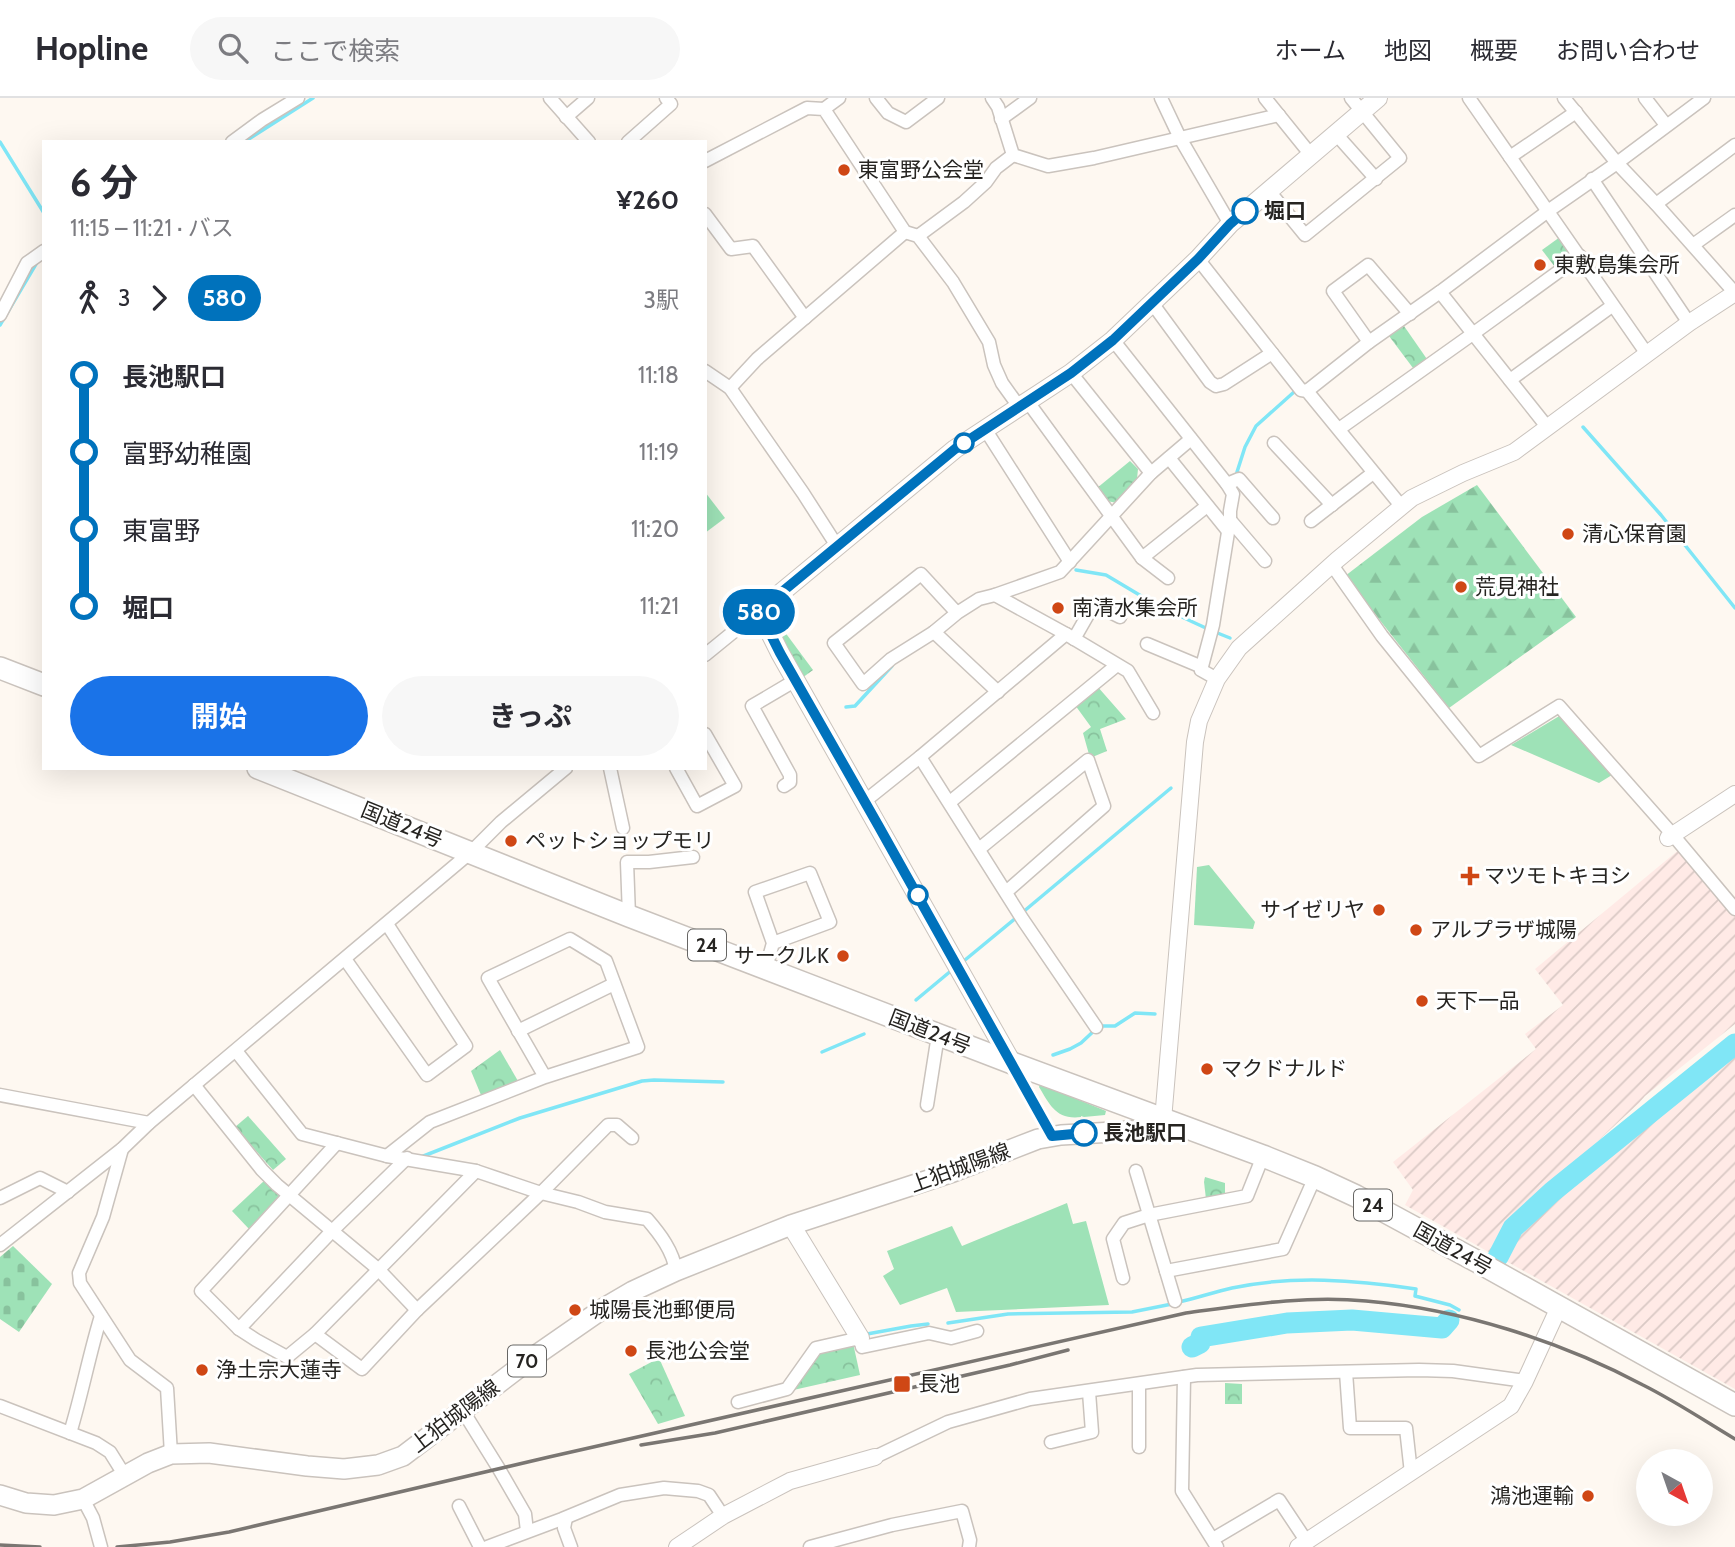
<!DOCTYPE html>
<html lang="ja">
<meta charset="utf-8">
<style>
body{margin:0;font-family:Cabin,"Noto Sans JP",sans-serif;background:#f7f7f7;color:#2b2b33;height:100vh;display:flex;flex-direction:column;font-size:26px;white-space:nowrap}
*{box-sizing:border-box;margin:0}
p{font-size:23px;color:#7c7c81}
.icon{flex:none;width:38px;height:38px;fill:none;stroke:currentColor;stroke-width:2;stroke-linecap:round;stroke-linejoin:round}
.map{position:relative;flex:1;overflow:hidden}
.panel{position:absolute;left:42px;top:42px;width:665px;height:630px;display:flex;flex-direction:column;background:#fff;border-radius:0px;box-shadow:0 7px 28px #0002}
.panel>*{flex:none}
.badge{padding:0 14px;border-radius:23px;font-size:24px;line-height:46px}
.needle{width:46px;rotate:140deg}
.buttons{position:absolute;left:1636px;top:1351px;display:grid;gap:14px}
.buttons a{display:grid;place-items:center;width:77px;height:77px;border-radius:50%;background:#fff;box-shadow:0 7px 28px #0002;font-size:35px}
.map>.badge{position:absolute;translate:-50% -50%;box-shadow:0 0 0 4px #fff}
.legs{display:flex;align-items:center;gap:10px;height:77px;padding:0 28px;font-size:23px}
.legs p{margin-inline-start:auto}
.head{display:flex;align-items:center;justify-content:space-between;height:119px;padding:0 28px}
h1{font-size:38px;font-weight:700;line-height:52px}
.action{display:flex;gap:14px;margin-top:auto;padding:14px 28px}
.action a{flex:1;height:80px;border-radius:42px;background:#1a73e8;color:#fff;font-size:28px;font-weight:700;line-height:80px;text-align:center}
.action a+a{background:#f7f7f7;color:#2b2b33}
ul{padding:0 28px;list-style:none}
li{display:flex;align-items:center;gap:24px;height:77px;font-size:26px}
li i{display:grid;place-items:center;width:10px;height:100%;margin:0 9px;background:currentColor}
li i::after{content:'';width:18px;height:18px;margin:-9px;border:5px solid;border-radius:50%;background:#fff}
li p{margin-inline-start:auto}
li:first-child i{background:linear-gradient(#0000 50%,currentColor 0)}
li:last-child i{background:linear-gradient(currentColor 50%,#0000 0)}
header{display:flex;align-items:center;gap:42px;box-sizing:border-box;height:98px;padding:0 35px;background:#fff;border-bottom:2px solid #e1e1e2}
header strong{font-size:33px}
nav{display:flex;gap:38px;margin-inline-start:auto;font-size:24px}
.search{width:490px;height:63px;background:#f7f7f7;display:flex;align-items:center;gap:18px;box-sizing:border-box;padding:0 24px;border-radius:38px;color:#7c7c81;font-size:26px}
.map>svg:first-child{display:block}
</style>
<header>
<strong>Hopline</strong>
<div class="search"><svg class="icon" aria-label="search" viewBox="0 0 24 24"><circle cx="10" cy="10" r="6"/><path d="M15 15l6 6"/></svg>ここで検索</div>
<nav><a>ホーム</a><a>地図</a><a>概要</a><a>お問い合わせ</a></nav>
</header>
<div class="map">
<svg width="1735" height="1449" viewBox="0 0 1735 1449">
<defs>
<pattern id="industrial-furrows" width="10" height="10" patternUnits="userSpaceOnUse" patternTransform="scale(1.75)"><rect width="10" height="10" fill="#ffeae6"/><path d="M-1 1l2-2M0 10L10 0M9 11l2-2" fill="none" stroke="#dac9c5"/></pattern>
<pattern id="forest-firs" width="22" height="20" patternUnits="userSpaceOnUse" patternTransform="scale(1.75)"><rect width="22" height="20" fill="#9ee2b7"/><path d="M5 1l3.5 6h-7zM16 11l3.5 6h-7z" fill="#88c29d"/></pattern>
<pattern id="cemetery-stones" width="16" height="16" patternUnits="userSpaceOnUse" patternTransform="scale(1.75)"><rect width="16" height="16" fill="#9ee2b7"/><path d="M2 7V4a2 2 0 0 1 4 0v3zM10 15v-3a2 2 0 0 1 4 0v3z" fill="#88c29d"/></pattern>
<pattern id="park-crowns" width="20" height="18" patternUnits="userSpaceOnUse" patternTransform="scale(1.75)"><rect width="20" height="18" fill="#9ee2b7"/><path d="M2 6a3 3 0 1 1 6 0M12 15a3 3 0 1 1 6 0" fill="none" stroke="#88c29d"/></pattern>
</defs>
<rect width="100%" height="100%" fill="#fef8f1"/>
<g fill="url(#industrial-furrows)">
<polygon points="1681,750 1735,814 1735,926 1645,998 1639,1005 1573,1066 1575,1070 1511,1128 1494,1157 1405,1107 1413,1092 1393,1064 1536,951 1525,936 1563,907 1535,871"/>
<polygon points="1735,951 1735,1291 1506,1163 1520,1135 1618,1045"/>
</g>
<g fill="#9ee2b7">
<polygon points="705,394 725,420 705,435"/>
<polygon points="1561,617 1612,677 1599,685 1511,647"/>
<polygon points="1209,767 1255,824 1253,831 1194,827 1197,769"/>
<path d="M1040 986 1106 1013 1105 1017 1084 1019 1081 1018V1019C1056 1022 1050 1007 1039 989Z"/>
<polygon points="1067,1105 1073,1126 1086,1123 1109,1207 956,1214 947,1190 900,1207 883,1178 894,1171 887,1153 952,1128 962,1148"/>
</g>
<polygon fill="url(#forest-firs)" points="1477,387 1576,519 1449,610 1345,478 1422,419"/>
<polygon fill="url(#cemetery-stones)" points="13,1148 52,1186 19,1234 0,1221 0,1159"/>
<g fill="url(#park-crowns)">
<polygon points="1560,139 1568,150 1569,159 1555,169 1542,152"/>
<polygon points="1404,228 1429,264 1416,274 1389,238"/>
<polygon points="1130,363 1138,371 1137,381 1117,405 1107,403 1097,390"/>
<polygon points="773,518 813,572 802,580 774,532"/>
<polygon points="1097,588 1126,621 1100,631 1107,653 1090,660 1083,635 1091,629 1075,607"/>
<polygon points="500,952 518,983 481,997 471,973"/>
<polygon points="248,1018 286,1061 273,1072 235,1029"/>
<polygon points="1205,1079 1225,1085 1225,1098 1206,1101 1204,1084"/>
<polygon points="265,1082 279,1097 277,1105 249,1131 232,1113"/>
<polygon points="853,1245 860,1277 789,1293 818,1253"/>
<polygon points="659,1260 685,1318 658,1326 629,1276"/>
<polygon points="1225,1285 1242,1286 1242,1306 1225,1306"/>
</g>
<polygon fill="#80e6f6" points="1235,1224 1246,1232 1197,1240 1200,1234"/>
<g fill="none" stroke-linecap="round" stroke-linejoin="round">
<g stroke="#80e6f6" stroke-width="3.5">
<polyline points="0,44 44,115"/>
<polyline points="244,44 313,0"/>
<polyline points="0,227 36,166"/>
<polyline points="1583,329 1661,417 1735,510"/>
<polyline points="1237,374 1245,349 1256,328 1294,294"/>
<polyline points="1076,472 1106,477 1158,508 1208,531"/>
<polyline points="1215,534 1230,540"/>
<polyline points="846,609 855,608 892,568"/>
<polyline points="1023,814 1171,690"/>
<polyline points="965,862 1017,819"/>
<polyline points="916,902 952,872"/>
<polyline points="822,954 864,936"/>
<polyline points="1053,957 1070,951 1081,945 1097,930 1102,928 1115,928 1135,915 1155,916"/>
<polyline points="421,1059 520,1020 642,983 654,982 723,984"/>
<path d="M1179 1204C1197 1200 1214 1194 1232 1190 1292 1177 1356 1182 1416 1191L1415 1198 1450 1207 1459 1212"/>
<polyline points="948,1225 1008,1216 1132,1214 1172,1206"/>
<polyline points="867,1236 911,1228 928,1226"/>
</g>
<g stroke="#80e6f6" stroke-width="21">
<polyline points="1498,1159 1513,1130 1552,1094 1735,946"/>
<polyline points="1192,1249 1200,1245 1201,1239 1287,1225 1352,1222 1442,1230 1449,1222"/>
</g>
<defs>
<g id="minor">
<polyline points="550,0 589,44"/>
<polyline points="876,0 888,15 906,24 938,0"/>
<polyline points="992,0 998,9 1013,57 1048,68 1094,60 1279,17"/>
<polyline points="1161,0 1180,40 1230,126"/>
<polyline points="1265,0 1311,57"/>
<polyline points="1469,0 1647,256"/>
<polyline points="1564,0 1617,65 1656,106 1735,195"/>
<polyline points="1645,0 1666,27"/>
<polyline points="824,11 839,0"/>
<polyline points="566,19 588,0"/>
<polyline points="1001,21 1030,0"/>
<polyline points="1336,36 1376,81"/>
<polyline points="232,44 262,22 298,0"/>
<polyline points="628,44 671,6 666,0"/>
<polyline points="1510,59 1576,14"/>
<polyline points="705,63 807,10 824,11 905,134 918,138 953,184 989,244 994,267 1002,285 1020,310"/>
<polyline points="1592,81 1689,225"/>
<polyline points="1269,93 1305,137 1400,60 1351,0"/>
<polyline points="1656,106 1735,47"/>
<polyline points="705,116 731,151 753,148 805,220"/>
<polyline points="918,138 964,104 986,84 996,70 1013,57"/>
<polyline points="1693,147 1735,117"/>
<polyline points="1198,161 1301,292 1307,293 1402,409"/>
<polyline points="1440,194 1548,330"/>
<polyline points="1152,205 1210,284 1216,288 1224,286 1272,255"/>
<polyline points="0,217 27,165 44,153"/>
<polyline points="1113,242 1227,386 1233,396 1230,413 1230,422 1213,527 1201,572 1217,581"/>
<polyline points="1369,244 1333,193 1368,167 1410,216"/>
<polyline points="705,273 730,290 803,395 837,448"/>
<polyline points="1071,275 1151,375"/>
<polyline points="1510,282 1612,208"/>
<polyline points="730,290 757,261 905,134"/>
<polyline points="1307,293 1369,244 1440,194 1548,113 1617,65 1704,0"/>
<polyline points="1028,304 1142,460 1168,480"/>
<polyline points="985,331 1070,464"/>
<polyline points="1339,331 1474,235 1580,158"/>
<polyline points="1274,345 1332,407"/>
<polyline points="1169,360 1228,433"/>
<polyline points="1227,386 1239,381 1273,420"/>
<polyline points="1230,422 1265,463"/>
<polyline points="1311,423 1373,375"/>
<polyline points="1142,460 1207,408"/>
<polyline points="1332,467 1382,538 1479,658 1559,608 1673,737 1735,811"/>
<polyline points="995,497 1066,536 1128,573 1153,615"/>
<polyline points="957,515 921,476 834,545 863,586 891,561 934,534 957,515 979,501 995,497 1060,474 1151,375 1191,341"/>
<polyline points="934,534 998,594"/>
<polyline points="1074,541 1094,506 1120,519"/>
<polyline points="1147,546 1202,569"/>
<polyline points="705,557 759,513"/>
<polyline points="920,659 1023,822 1096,929"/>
<polyline points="610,670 623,730"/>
<polyline points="676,670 697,708 735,688 705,636"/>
<polyline points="784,688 790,684 790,677 752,608 796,582"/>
<polyline points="865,703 920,659 1066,536"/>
<polyline points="950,704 1117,567"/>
<polyline points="979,751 1088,662 1104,708 1006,794"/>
<polyline points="629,818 627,764 649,764 693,759"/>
<polyline points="345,861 427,977 466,948 387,826"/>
<polyline points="766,870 773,845 755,794 810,775 830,824 773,845"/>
<polyline points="518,933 614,886"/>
<path d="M236 953 302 1036 387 1058 476 1073 541 1095 578 1104 605 1114 647 1121C660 1136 673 1153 676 1173"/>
<polyline points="1012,966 1052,1038"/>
<polyline points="194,987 262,1072 277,1087 378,1171 417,1212"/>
<polyline points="0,997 149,1025"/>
<polyline points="927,1007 938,937"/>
<polyline points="337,1045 201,1193 239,1231 256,1242 287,1259 315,1236 476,1073"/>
<polyline points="122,1051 103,1119 79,1175 80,1185 130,1262 167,1290 171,1356"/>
<polyline points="387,1058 430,1024 545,979 638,949 606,863 570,841 488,880 545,979"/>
<polyline points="1136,1073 1175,1203"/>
<polyline points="0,1100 40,1080 68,1094"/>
<polyline points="0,1147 122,1051 149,1025 471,754 501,724 566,670"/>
<polyline points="1166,1173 1283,1151 1315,1079"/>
<polyline points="1123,1180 1113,1141 1124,1125 1149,1117 1247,1098 1263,1058"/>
<polyline points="239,1231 332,1133 407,1060"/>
<polyline points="315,1236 362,1271 417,1212 541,1095 608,1027 617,1027 632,1040"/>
<polyline points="1346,1274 1350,1330 1406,1330 1411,1375"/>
<polyline points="1184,1279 1182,1393 1217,1449"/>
<polyline points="1139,1287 1139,1349"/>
<polyline points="738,1304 787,1291 816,1250 860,1240 862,1249 929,1235 951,1240 977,1233"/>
<polyline points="0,1308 96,1345 110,1354 125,1378"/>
<polyline points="463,1313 499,1371 525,1416 527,1433"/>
<path d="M70 1335C82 1296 89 1257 101 1218"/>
<polyline points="1051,1344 1092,1334 1089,1294"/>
<polyline points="875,1359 948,1324 1030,1301 1197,1277 1419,1272 1453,1273 1525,1283"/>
<polyline points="83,1401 93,1420 101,1449"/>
<polyline points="459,1408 480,1449"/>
<polyline points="566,1420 564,1430 571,1449"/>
<polyline points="1213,1441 1279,1402 1307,1444"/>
<polyline points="487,1449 562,1421 620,1397 664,1390 698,1393 709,1397 723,1418"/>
<polyline points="810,1449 892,1427 962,1413 970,1442 969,1449"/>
</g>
<g id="tertiary">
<polyline points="1668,740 1735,696"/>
<polyline points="1163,1022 1195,644 1199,623 1217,581 1239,550 1337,462 1412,400 1463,375 1514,354 1689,225 1735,195"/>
<polyline points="677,1449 723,1418 790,1383 875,1359"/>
<polyline points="1298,1449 1511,1308 1525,1283 1559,1209"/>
</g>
<g id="secondary">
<polyline points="1012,965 780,555 759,513 955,351 1071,275 1113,242 1198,161 1230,126 1378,0"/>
<polyline points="791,1127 860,1240"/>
</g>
<polyline id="primary" points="0,1397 26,1405 54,1407 83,1401 148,1365 171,1356 209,1355 307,1368 344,1371 378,1367 403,1358 529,1262 604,1210 633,1193 676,1173 791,1127 953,1074 1038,1041 1061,1037 1148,1032 1163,1022"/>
<g id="trunk">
<polyline points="0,570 44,587"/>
<polyline points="258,670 629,818 1012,965 1263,1058 1315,1079 1356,1098 1478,1164 1735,1307"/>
</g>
</defs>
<use href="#minor" stroke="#cac3bd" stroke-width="15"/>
<use href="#tertiary" stroke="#cac3bd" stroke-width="18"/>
<use href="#secondary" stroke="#cac3bd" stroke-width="20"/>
<use href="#primary" stroke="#cac3bd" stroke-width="22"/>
<use href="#trunk" stroke="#cac3bd" stroke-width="24"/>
<use href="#minor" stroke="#fff" stroke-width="12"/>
<use href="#tertiary" stroke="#fff" stroke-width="16"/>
<use href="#secondary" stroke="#fff" stroke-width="18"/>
<use href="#primary" stroke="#fff" stroke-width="19"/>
<use href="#trunk" stroke="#fff" stroke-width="21"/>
<g stroke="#7a7672" stroke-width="3.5">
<polyline points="641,1347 715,1335 1010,1267 1068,1252"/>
<polyline points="0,1447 40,1449"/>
<path d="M117 1449 170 1444 229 1434 549 1359 1186 1215C1246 1207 1306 1197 1366 1203 1460 1211 1560 1243 1643 1287 1675 1303 1705 1323 1735 1341"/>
</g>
</g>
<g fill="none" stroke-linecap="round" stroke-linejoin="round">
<defs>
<polyline id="line-1" points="1084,1035 1052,1038 878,727 780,555 759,513 955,351 1071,275 1113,242 1198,161 1230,126 1245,113"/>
</defs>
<use href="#line-1" stroke="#fff" stroke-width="16"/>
<use href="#line-1" stroke="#0072bc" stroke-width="10"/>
</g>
<g fill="#cf4715" stroke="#fff" stroke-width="2.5">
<circle cx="844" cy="72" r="7"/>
<circle cx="1540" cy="167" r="7"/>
<circle cx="1568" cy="436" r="7"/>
<circle cx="1461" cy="489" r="7"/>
<circle cx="1058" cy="510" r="7"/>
<circle cx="511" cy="743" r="7"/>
<path d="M1466.5 767.5h7v7h7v7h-7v7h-7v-7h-7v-7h7z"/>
<circle cx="1379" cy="812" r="7"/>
<circle cx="1416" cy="832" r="7"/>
<circle cx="843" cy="858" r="7"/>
<circle cx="1422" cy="903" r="7"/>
<circle cx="1207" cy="971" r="7"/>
<circle cx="575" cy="1212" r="7"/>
<circle cx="631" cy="1253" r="7"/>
<circle cx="202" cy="1272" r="7"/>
<rect x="893" y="1277" width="18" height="18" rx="3.5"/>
<circle cx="1588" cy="1398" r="7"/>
</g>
<g fill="#fff" stroke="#0072bc" stroke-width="3.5">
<circle cx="1245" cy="113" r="12"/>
<circle cx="964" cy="345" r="9"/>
<circle cx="918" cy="797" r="9"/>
<circle cx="1084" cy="1035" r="12"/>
</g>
<g text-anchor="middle" stroke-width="6" stroke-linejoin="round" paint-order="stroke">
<g fill="#fff" stroke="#676664" stroke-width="2">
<rect x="688" y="831.5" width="38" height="31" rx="5"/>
<rect x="1354" y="1091.5" width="38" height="31" rx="5"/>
<rect x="508" y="1247.5" width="38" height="31" rx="5"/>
</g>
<g font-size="19" font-weight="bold" fill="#262421">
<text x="707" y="854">24</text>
<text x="1373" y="1114">24</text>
<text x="527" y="1270">70</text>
</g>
<g font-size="21" fill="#262421" stroke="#fff" text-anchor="start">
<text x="858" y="79">東富野公会堂</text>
<text x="1554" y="174">東敷島集会所</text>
<text x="1582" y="443">清心保育園</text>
<text x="1475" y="496">荒見神社</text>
<text x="1072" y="517">南清水集会所</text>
<text x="525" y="750">ペットショップモリ</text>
<text x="1484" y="785">マツモトキヨシ</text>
<text x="1365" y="819" text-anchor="end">サイゼリヤ</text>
<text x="1430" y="839">アルプラザ城陽</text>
<text x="829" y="865" text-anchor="end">サークルK</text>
<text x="1436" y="910">天下一品</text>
<text x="1221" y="978">マクドナルド</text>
<text x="589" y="1219">城陽長池郵便局</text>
<text x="645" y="1260">長池公会堂</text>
<text x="216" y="1279">浄土宗大蓮寺</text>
<text x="918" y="1293">長池</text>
<text x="1574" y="1405" text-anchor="end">鴻池運輸</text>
</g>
<g font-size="21" font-weight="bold" fill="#262421" stroke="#fff" text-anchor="start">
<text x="1264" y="120">堀口</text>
<text x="1103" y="1042">長池駅口</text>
</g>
<g font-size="21" fill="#262421" stroke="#fff">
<text transform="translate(402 727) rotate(22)" y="7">国道24号</text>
<text transform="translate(930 934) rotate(21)" y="7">国道24号</text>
<text transform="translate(960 1070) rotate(-20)" y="7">上狛城陽線</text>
<text transform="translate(1453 1151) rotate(29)" y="7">国道24号</text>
<text transform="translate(455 1318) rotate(-37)" y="7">上狛城陽線</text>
</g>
</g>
</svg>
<div class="buttons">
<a><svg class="needle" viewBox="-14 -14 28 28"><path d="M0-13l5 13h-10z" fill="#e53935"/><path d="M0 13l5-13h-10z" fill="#7c7c81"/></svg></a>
</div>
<b class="badge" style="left:759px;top:514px;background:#0072bc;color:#fff">580</b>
<section class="panel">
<div class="head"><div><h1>6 分</h1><p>11:15 – 11:21 · バス</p></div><b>¥260</b></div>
<div class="legs"><svg class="icon" aria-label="walk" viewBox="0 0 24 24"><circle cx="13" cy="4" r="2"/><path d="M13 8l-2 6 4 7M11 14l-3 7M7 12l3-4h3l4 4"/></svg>3<svg class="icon" aria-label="forward" viewBox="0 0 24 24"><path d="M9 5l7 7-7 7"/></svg><b class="badge" style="background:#0072bc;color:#fff">580</b><p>3駅</p></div>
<ul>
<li><i style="color:#0072bc"></i><b>長池駅口</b><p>11:18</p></li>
<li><i style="color:#0072bc"></i><span>富野幼稚園</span><p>11:19</p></li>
<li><i style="color:#0072bc"></i><span>東富野</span><p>11:20</p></li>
<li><i style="color:#0072bc"></i><b>堀口</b><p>11:21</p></li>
</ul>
<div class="action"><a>開始</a><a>きっぷ</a></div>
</section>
</div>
